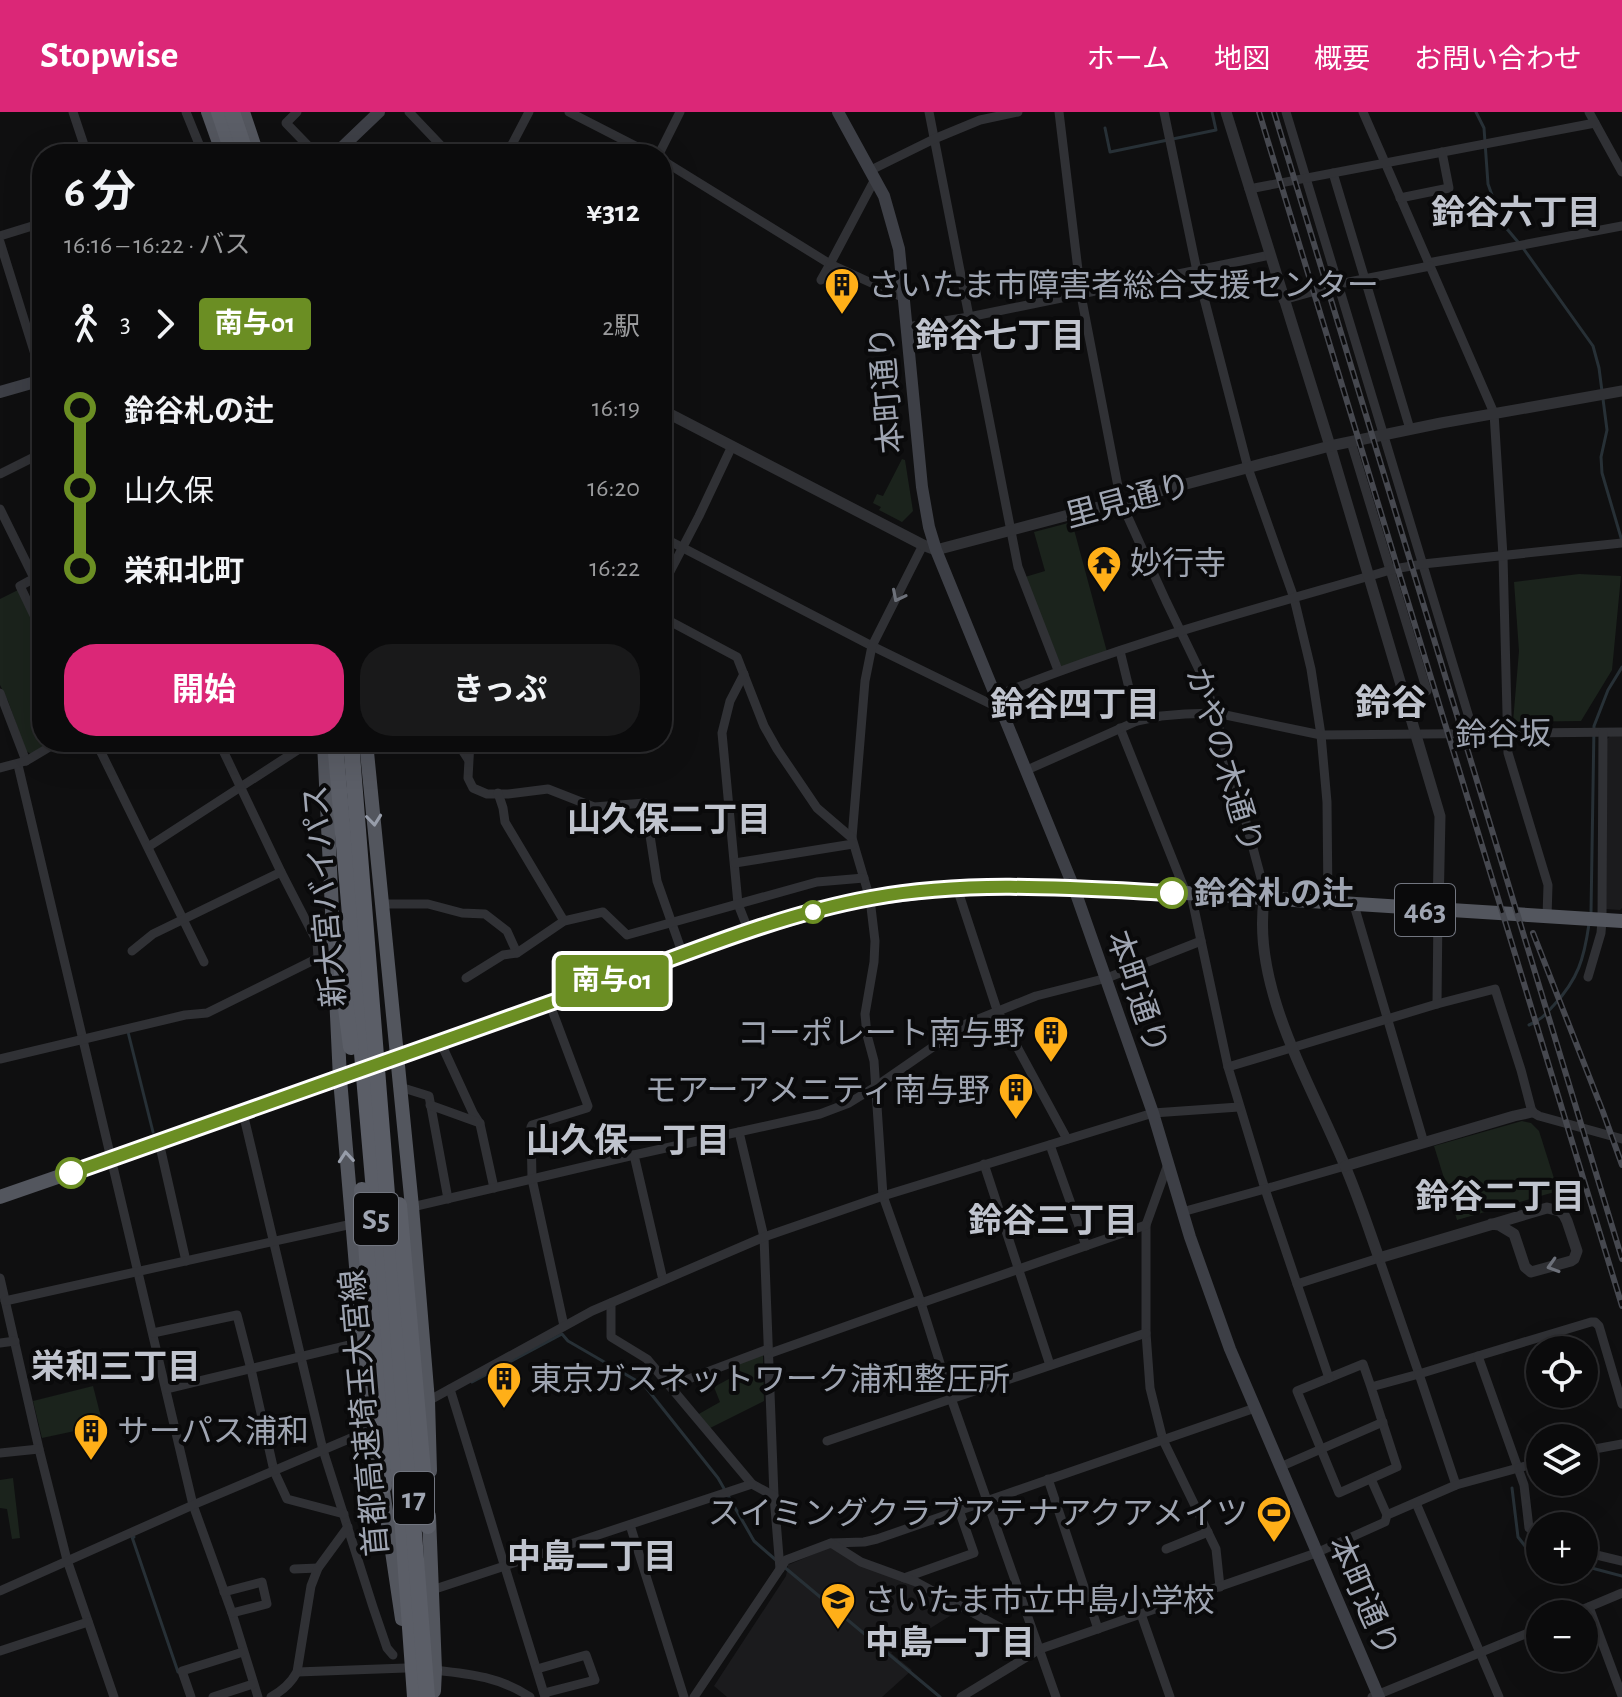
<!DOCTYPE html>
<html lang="ja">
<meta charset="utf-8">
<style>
body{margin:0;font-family:"Alegreya Sans","Noto Sans JP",sans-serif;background:#19191a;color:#f1f3f6;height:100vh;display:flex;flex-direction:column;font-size:30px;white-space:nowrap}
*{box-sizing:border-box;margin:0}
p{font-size:26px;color:#9a9b9d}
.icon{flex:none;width:44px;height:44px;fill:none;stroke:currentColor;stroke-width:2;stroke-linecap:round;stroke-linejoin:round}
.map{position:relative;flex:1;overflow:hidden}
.panel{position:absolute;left:32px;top:32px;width:640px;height:608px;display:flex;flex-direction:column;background:#0b0b0c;border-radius:32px;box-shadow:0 8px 32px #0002,0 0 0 2px #2b2b2d}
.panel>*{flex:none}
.badge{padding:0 16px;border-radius:6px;font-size:28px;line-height:52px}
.controls{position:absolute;left:1526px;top:1224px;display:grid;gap:16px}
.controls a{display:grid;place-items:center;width:72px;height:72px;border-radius:50%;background:#0b0b0c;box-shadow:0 8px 32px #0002,0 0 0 2px #2b2b2d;font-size:40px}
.map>.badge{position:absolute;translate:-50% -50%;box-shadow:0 0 0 4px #fff}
.legs{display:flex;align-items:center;gap:12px;height:88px;padding:0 32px;font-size:26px}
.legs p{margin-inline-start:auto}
.overview{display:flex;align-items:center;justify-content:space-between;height:136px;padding:0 32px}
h1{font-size:44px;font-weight:700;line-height:60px}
.action{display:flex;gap:16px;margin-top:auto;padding:16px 32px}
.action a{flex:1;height:92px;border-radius:32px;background:#db2777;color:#fff;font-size:32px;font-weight:700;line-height:92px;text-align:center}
.action a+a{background:#19191a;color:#f1f3f6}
ul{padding:0 32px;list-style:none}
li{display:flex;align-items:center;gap:28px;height:80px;font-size:30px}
li i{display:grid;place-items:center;width:12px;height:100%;margin:0 10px;background:currentColor}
li i::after{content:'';width:20px;height:20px;margin:-10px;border:6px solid;border-radius:50%;background:#0b0b0c}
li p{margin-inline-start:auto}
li:first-child i{background:linear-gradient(#0000 50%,currentColor 0)}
li:last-child i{background:linear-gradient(currentColor 50%,#0000 0)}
header{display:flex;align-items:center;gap:48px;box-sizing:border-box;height:112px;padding:0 40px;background:#db2777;color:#fff}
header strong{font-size:38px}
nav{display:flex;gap:44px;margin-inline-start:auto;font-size:28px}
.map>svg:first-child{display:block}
</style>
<header>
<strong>Stopwise</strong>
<nav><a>ホーム</a><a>地図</a><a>概要</a><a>お問い合わせ</a></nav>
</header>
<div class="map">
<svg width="1622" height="1585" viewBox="0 0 1622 1585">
<rect width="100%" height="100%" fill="#0f0f10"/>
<g fill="#1b1b1d">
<polygon points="1610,624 1622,624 1622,796 1620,798 1606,797 1607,627"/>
<polygon points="833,1434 916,1473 961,1497 891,1541 912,1558 882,1585 727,1585 714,1574 786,1464 788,1453"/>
</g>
<g fill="#1b231c">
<polygon points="902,347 905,348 913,399 902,410 879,398 881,395 873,391 877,382 883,384"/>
<polygon points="1072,410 1107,540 1062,556 1025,465 1045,459 1034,420"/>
<polygon points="1579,462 1621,464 1612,558 1581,609 1513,610 1519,539 1514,470"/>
<polygon points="18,478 42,527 42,630 50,630 31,642 26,639 8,589 0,573 0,487"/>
<polygon points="1522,1009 1531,1011 1539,1019 1558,1079 1457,1108 1434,1034"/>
<polygon points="763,1243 764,1289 710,1316 697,1303 720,1290 714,1275 738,1262 737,1251"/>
<polygon points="93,1274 103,1313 42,1326 33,1289"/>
<polygon points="13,1366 20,1426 12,1427 7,1397 0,1396 0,1368"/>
</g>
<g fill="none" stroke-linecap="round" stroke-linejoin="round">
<g stroke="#273036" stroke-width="3">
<polyline points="1476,0 1484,16 1488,72 1502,111 1518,130"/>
<polyline points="1105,16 1110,40 1216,18 1212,0"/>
<polyline points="1523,136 1593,234 1599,256 1607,318 1601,345 1602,361 1622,429"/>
<polyline points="1591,801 1594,614 1608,578 1622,555"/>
<path d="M1529 913C1541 908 1546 902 1554 893 1578 867 1584 847 1589 812"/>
<polyline points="128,920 153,1020"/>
<polyline points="472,1270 562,1222 568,1229 644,1273 718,1366 754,1429 777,1449"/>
<polyline points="1512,1376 1518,1425 1525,1434 1540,1439"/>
<polyline points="134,1425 132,1425 178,1560"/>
<polyline points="783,1454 940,1585"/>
<polyline points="1584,1454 1622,1464"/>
</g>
<g stroke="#303135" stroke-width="9">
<polyline points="73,0 87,42"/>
<polyline points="186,0 203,42"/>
<polyline points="297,0 286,11 316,42"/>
<polyline points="409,0 449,42"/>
<polyline points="569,0 651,42"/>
<polyline points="929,0 1018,455 1058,558"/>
<polyline points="1059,0 1081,183 1121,390 1166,489 1206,572 1239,684 1264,777 1264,788"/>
<polyline points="1164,0 1197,159 1248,356 1294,486 1311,557 1321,623 1327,690 1328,791"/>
<polyline points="1286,0 1474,622"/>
<polyline points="1363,0 1494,301 1503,444 1508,641 1548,773 1547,805"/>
<polyline points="1589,0 1622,60"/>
<polyline points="507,42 529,0"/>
<polyline points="659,42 680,0"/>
<polyline points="662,48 830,152 821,168"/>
<polyline points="871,58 934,27 980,8 1018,0"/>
<polyline points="1333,61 1410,317"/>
<polyline points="875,67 830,152 904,186"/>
<polyline points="1249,77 1595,11"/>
<polyline points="1400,86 1449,76 1442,40"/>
<polyline points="0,124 42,111"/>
<polyline points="0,130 42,265"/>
<polyline points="1428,151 1622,114"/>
<polyline points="1283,188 1344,171 1430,154"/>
<polyline points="907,215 969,205 1270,143"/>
<polyline points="1351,330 1427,579"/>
<polyline points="0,362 42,341"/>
<polyline points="0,397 34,466"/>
<polyline points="662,425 872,534 1001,597"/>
<polyline points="923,433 872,534 865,569 852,726 870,787 875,829 874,850 865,902 867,923 874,949 883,1084 921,1191 951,1286 1056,1585"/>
<polyline points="42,462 20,474 42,520"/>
<polyline points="662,475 699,404 732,334"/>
<polyline points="662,505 737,545 764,614 777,637 817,696 852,726"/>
<polyline points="1120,539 1137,609"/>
<polyline points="744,562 730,589 722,621 738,792 749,820"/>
<polyline points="0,581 26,649"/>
<path d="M996 584C1125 531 1260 496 1394 457L1423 452 1622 431"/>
<polyline points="1120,616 1186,781"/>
<polyline points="96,630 204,850"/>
<polyline points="457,630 468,647"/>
<polyline points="470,630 468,666 473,676 487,682 508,682 548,677 594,695 645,691 657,769 683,843"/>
<polyline points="18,653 193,1393 232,1501 258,1585"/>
<polyline points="0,656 26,649 58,630"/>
<polyline points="1027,658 1137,609 1161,604 1185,602 1216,601 1321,623 1622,620"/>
<polyline points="498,681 503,696 505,710 564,809"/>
<polyline points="148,735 310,630"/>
<polyline points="735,751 853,732"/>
<polyline points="957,776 997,898 1067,1027"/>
<polyline points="1191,782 1228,955 1265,1077 1345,1054"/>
<polyline points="382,792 428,792 462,801 485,802 507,819 517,841"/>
<polyline points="1354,793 1424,1031"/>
<polyline points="132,839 153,822 281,760"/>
<polyline points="1588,865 1601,821 1602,808 1603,621"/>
<polyline points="466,866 503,843 517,841 564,809 603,800 627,823 817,770 864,766"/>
<polyline points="549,890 588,994 587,996 532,1013 531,1015 532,1067 564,1214"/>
<polyline points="1437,892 1438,798"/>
<polyline points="444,938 473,1001 480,1012 494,1076"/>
<polyline points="0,947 185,903 207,901 318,846 317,830 281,760 219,630"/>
<polyline points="1228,955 1437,892 1495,877 1521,958 1532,1000 1539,1004 1622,1027"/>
<polyline points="400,975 429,984 448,1087"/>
<polyline points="430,993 480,1011"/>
<polyline points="243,1001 323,1338 373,1495 387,1536 393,1543"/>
<polyline points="739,1020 764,1125 774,1384 780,1457"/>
<polyline points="159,1030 186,1149"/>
<polyline points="1050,1033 1086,1134"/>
<polyline points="984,1052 1050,1253"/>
<polyline points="1168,1052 1146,1113 1146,1221 1150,1276 1163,1328 1216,1437 1220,1475"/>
<polyline points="412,1095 634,1043"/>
<polyline points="1182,1100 1265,1077 1297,1172 1379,1146 1419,1262 1371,1275 1397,1355 1339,1381 1297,1279 1363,1252 1371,1275"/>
<polyline points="0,1166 39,1337 67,1448 114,1585"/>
<polyline points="663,1168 634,1043 820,1002 849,991 875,975 966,912 1036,884 1107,866 1201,829"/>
<polyline points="1297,1172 1329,1266"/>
<polyline points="5,1189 352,1112"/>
<polyline points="611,1191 611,1225 647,1247 752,1372 774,1384"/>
<polyline points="921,1191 1146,1113"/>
<polyline points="153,1221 237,1203 251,1257 274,1359 287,1387 344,1402"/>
<polyline points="0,1231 15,1229"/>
<polyline points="768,1242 920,1188"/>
<polyline points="670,1274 768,1237"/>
<polyline points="166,1277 362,1230"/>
<polyline points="450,1277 545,1585"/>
<polyline points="428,1289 592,1199 764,1125 883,1084 1153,1001 1239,995"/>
<polyline points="827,1329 1146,1221"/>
<polyline points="1584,1339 1622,1332"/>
<polyline points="0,1341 39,1337"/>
<polyline points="1280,1355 1383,1310"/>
<polyline points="1048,1367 1098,1517"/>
<polyline points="1371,1367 1387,1403"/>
<polyline points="1456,1373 1419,1262 1478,1244"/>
<polyline points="1416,1391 1499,1585"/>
<polyline points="630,1413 684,1585"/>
<polyline points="1540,1423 1529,1416 1524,1373 1478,1244 1591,1210 1595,1210 1599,1214 1622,1292"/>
<polyline points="831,1431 864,1430 877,1427 1255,1296"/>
<polyline points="1166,1437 1208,1420"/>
<polyline points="1584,1440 1622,1449"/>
<polyline points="294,1457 318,1456"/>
<polyline points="904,1466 974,1441 959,1398"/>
<polyline points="432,1478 752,1372"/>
<polyline points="0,1479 193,1393 370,1318"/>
<polyline points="224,1480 262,1470 267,1492 232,1501"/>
<polyline points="1589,1495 1622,1584"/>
<polyline points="1141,1502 1170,1585"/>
<polyline points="1572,1502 1622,1481"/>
<polyline points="0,1539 88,1510"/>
<polyline points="537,1557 586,1543 595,1568 544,1581"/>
<path d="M435 1558C471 1562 500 1565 530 1585"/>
<polyline points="297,1560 406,1556"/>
<polyline points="191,1585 182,1559 243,1540"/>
<polyline points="213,1585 253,1572"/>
<path d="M271 1585C282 1579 291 1571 297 1560L311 1474 318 1456 348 1415"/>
<polyline points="694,1585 786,1448 831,1431 861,1450 916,1470 1040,1537"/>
<polyline points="961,1585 1040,1537 1316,1441 1385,1410 1387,1403 1456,1373 1540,1350"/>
<polyline points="1372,1585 1540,1516"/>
</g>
<g stroke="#303135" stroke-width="11">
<polyline points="1226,0 1330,334 1440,704 1438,798"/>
<polyline points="662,298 923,433 936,438 1330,334 1441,311 1622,279"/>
<path d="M1264 788C1252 878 1312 973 1345 1054 1358 1084 1368 1115 1379 1146L1547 1096 1560 1099 1564 1103 1567 1109 1577 1139 1574 1147 1571 1149 1531 1160 1525 1155 1514 1122 1499 1113 1491 1112"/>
<polyline points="1345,1054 1514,1004 1532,1000"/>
</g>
<g stroke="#3d3f46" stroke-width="12">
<polyline points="838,0 884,84 899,137 922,375 929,415 936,438 1074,776 1153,1001 1190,1125 1230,1237 1379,1585"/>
<polyline points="335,42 379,0"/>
<polyline points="0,280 42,268"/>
</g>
<g stroke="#53565e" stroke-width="14">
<polyline points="208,0 223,42"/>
<polyline points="243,0 257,42"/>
<polyline points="324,630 340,967 370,1318 377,1345"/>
<polyline points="366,630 412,1095 428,1289 430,1359"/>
<polyline points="0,1085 326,972 439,929 753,818 840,793 870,787 957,776 1024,775 1186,781 1622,809"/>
<polyline points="381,1365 402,1507"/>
<polyline points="429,1404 435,1558 434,1579"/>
</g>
<g stroke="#5b5e67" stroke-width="16">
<polyline points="219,0 233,42"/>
<polyline points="232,0 246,42"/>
<polyline points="335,630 401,1391 415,1585"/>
<polyline points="351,630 427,1585"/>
<polyline points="341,811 342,866 351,935"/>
<polyline points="362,1078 384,1374"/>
<polyline points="399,1093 428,1414"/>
</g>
<defs>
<g id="rail">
<polyline points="1259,0 1622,1194"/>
<polyline points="1274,0 1622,1147"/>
<polyline points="1533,821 1603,1000 1622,1053"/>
</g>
</defs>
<use href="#rail" stroke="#46484f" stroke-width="6"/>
<use href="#rail" stroke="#0a0a0b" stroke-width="3" stroke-dasharray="9" stroke-linecap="butt"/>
</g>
<defs><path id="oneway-chevron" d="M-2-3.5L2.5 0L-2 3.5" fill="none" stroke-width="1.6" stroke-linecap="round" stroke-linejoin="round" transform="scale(2)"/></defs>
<g stroke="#6d717a">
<use href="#oneway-chevron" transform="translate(898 484) rotate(117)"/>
<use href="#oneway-chevron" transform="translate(1553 1154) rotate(163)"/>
</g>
<g stroke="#979daa">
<use href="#oneway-chevron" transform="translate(374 708) rotate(84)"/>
<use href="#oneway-chevron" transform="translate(346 1045) rotate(-95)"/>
</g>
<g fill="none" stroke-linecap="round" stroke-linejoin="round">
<defs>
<path id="line-1" d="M71 1061C246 1000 420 936 595 875 684 843 777 803 871 786 970 768 1072 776 1172 781"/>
</defs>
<use href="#line-1" stroke="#fff" stroke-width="18"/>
<use href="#line-1" stroke="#6b8e23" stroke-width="12"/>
</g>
<defs>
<symbol id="building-pin" viewBox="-11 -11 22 30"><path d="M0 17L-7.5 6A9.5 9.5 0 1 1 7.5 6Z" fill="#ffaf18" stroke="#0a0a0b"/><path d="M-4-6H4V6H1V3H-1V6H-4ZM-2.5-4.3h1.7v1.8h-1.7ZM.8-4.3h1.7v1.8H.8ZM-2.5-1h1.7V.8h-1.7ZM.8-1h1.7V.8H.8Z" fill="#111"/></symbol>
<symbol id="temple-pin" viewBox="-11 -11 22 30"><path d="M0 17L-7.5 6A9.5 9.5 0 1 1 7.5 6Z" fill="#ffaf18" stroke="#0a0a0b"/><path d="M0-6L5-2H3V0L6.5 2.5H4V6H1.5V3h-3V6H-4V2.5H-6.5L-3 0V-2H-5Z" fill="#111"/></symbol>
<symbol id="stadium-pin" viewBox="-11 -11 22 30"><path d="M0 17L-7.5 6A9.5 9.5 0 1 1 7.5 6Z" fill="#ffaf18" stroke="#0a0a0b"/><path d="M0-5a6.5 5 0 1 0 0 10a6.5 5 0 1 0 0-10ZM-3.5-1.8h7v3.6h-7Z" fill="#111"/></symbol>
<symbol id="school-pin" viewBox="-11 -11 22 30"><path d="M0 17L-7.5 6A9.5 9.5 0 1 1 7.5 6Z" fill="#ffaf18" stroke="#0a0a0b"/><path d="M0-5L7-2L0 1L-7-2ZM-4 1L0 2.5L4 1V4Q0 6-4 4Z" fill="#111"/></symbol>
</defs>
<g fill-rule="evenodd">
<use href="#building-pin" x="822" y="153" width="40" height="54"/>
<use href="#temple-pin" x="1084" y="431" width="40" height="54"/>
<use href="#building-pin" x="1031" y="901" width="40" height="54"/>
<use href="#building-pin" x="996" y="958" width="40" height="54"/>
<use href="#building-pin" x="484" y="1247" width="40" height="54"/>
<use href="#building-pin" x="71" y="1299" width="40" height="54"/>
<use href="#stadium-pin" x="1254" y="1381" width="40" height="54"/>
<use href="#school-pin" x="818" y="1468" width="40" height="54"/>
</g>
<g fill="#fff" stroke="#6b8e23" stroke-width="4">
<circle cx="1172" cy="781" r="14"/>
<circle cx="813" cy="800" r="10"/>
<circle cx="71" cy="1061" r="14"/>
</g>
<g text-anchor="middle" stroke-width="8" stroke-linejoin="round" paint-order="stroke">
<g fill="#0a0a0b" stroke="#727680" stroke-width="2">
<rect x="1395" y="772" width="60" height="52" rx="6"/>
<rect x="354" y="1081" width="44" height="52" rx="6"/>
<rect x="394" y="1360" width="40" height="52" rx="6"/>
</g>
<g font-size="30" font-weight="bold" fill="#9fa5b2">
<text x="1425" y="808">463</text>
<text x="376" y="1117">S5</text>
<text x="414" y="1396">17</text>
</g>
<g font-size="32" fill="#9fa5b2" stroke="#0a0a0b" text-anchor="start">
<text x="868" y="184">さいたま市障害者総合支援センター</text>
<text x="1130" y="462">妙行寺</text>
<text x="1025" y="932" text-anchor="end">コーポレート南与野</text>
<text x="990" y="989" text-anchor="end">モアーアメニティ南与野</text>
<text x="530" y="1278">東京ガスネットワーク浦和整圧所</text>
<text x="117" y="1330">サーパス浦和</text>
<text x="1248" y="1412" text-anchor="end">スイミングクラブアテナアクアメイツ</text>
<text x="864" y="1499">さいたま市立中島小学校</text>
</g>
<g font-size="32" fill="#9fa5b2" stroke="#0a0a0b">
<text transform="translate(886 278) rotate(-95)" y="11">本町通り</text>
<text transform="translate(1128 388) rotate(-15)" y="11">里見通り</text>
<text transform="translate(1503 622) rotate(-1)" y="11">鈴谷坂</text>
<text transform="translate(1225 648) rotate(73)" y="11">かやの木通り</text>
<text transform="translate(324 784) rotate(-95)" y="11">新大宮バイパス</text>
<text transform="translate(1138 880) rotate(71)" y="11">本町通り</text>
<text transform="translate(364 1301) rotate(-95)" y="11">首都高速埼玉大宮線</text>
<text transform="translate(1364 1484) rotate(66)" y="11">本町通り</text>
</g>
<g font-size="32" font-weight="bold" fill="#9fa5b2" stroke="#0a0a0b" text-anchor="start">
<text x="1194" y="792">鈴谷札の辻</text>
</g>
<g font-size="34" font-weight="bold" fill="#c0c4ce" stroke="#0a0a0b">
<text x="1516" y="112">鈴谷六丁目</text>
<text x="1000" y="235">鈴谷七丁目</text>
<text x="1075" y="604">鈴谷四丁目</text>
<text x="669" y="719">山久保二丁目</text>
<text x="628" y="1040">山久保一丁目</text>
<text x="1500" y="1096">鈴谷二丁目</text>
<text x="1053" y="1120">鈴谷三丁目</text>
<text x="116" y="1266">栄和三丁目</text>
<text x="592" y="1456">中島二丁目</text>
<text x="950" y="1542">中島一丁目</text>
</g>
<g font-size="36" font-weight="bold" fill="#c0c4ce" stroke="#0a0a0b">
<text x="1391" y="603">鈴谷</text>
</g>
</g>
</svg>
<div class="controls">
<a><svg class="icon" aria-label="locate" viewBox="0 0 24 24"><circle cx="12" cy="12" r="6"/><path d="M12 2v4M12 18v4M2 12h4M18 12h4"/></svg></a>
<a><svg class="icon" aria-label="layers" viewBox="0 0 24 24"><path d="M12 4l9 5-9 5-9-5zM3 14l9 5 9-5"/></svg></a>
<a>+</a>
<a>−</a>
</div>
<b class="badge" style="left:612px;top:869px;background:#6b8e23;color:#fff">南与01</b>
<section class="panel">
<div class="overview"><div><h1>6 分</h1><p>16:16 – 16:22 · バス</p></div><b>¥312</b></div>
<div class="legs"><svg class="icon" aria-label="walk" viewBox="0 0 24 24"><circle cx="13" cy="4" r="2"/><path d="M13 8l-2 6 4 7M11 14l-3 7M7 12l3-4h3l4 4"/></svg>3<svg class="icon" aria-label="forward" viewBox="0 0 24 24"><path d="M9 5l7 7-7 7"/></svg><b class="badge" style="background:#6b8e23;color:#fff">南与01</b><p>2駅</p></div>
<ul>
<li><i style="color:#6b8e23"></i><b>鈴谷札の辻</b><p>16:19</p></li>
<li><i style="color:#6b8e23"></i><span>山久保</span><p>16:20</p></li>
<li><i style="color:#6b8e23"></i><b>栄和北町</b><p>16:22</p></li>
</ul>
<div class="action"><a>開始</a><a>きっぷ</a></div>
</section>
</div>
